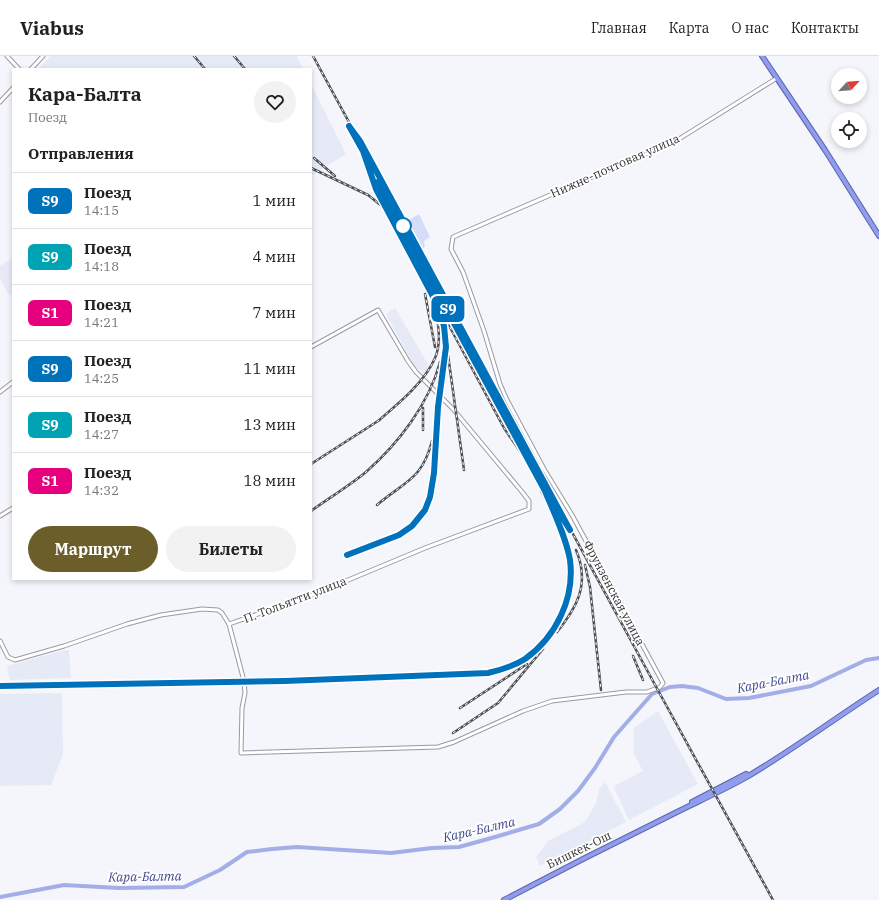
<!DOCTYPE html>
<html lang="ru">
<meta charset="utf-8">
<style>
body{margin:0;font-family:"IBM Plex Serif",serif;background:#f2f2f2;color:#202124;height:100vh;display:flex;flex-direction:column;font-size:15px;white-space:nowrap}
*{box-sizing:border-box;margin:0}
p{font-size:13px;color:#757577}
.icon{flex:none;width:22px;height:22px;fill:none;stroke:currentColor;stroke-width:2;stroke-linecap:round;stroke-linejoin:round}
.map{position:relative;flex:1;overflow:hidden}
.details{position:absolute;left:12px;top:12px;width:300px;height:512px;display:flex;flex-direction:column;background:#fff;border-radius:0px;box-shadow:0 2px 6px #0003}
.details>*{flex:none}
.badge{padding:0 8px;border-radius:6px;font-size:14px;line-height:26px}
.needle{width:26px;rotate:64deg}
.buttons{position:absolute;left:831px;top:12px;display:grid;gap:8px}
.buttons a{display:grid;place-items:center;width:36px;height:36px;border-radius:50%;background:#fff;box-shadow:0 2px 6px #0003;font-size:20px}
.map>.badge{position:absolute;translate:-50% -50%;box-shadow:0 0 0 2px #fff}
h2{padding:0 16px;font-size:15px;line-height:36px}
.round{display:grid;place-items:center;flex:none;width:42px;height:42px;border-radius:21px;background:#f2f2f2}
.overview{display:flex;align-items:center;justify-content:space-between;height:68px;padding:0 16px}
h1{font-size:19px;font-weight:700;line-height:30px}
.action{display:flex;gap:8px;margin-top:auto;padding:8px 16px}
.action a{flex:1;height:46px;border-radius:24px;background:#6c5e2b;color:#fff;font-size:16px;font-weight:700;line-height:46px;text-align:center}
.action a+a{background:#f2f2f2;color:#202124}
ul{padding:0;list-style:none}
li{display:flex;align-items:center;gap:12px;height:56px;padding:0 16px;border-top:1px solid #e0e0e0}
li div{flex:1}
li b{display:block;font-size:15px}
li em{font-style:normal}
li .badge{min-width:44px;font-weight:700;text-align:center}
header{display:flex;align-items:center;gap:24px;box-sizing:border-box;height:56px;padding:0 20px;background:#fff;border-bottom:1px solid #e0e0e0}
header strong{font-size:19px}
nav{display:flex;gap:22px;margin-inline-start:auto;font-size:14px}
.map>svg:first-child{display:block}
</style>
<header>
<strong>Viabus</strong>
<nav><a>Главная</a><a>Карта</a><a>О нас</a><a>Контакты</a></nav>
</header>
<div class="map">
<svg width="879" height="844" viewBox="0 0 879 844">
<rect width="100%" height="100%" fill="#f4f6fc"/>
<g fill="#e6eaf7">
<polygon points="50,0 297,0 303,13 38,13"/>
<polygon points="311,28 346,98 311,120"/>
<polygon points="13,202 13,237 9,240 0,222 0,210"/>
<polygon points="395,252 429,310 424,317 414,310 386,258"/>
<polygon points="65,594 69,594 71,622 10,624 7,610"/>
<polygon points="62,637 63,698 51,729 0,730 0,638"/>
<polygon points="658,655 698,728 629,764 615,734 614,730 643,715 634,698 633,692 634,687 633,676 634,672"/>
<polygon points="605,726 626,766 540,810 536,801 548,785 585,766 596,747 599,733"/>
</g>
<polygon fill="#d5dcf8" points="419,158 430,181 424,185 425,191 422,193 407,165"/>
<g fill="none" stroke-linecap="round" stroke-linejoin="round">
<polyline stroke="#a3aee7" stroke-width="4" points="0,841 64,829 119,832 184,831 220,814 247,796 272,793 297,791 391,797 432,792 459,791 495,781 539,768 560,753 578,735 595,712 614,681 652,638 670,631 682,630 698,632 726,643 749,642 811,630 866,604 879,602"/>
<defs>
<g id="tertiary">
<polyline points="7,0 19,13"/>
<polyline points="31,13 43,0"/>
<polyline points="0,46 13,32"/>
<polyline points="0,336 13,326"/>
<polyline points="0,460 13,452"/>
<polyline points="229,568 244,625 245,637 242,652 241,697 438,691 454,686 523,655 552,645 626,636 647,636 660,631 663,627 572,459 544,413 507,344 500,328 484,275 463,216 451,193 453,181 585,124 620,110 679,83 777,22"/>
<polyline points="0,585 8,601 15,604 64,590 127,568 161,559 202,553 218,554 222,557 229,568 305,542 425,492 529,453 529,445 523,437 453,353 416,316 408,305 378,254 311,291"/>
</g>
<g id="trunk">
<polyline points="762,0 825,94 879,180"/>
<polyline points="692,746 746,718"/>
<path d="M504 844C557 816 610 789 663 763 690 749 718 737 745 722 791 695 834 663 879 634"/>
</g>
</defs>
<use href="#tertiary" stroke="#989aa0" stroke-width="5"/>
<use href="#trunk" stroke="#5c66aa" stroke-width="6"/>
<use href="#tertiary" stroke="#fff" stroke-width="3"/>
<use href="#trunk" stroke="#909cee" stroke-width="4"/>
<defs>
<g id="rail">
<polyline points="194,0 205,13"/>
<polyline points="234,0 245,13"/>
<polyline points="313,0 660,638 773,844"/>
<polyline points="314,102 335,120"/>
<polyline points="311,112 368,139 383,151"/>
<polyline points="430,234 504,372 532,413"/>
<polyline points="425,238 435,291"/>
<polyline points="448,299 464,414"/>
<polyline points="423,374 423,352"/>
<path d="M311 408 378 365C398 348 425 326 435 302 455 255 395 176 376 134 372 126 370 116 368 108"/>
<polyline points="541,435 550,452"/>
<path d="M377 449C405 425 422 424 432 385"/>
<path d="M311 455C329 442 349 430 366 416 398 388 429 348 440 306"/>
<path d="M347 499C365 492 399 483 413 470 421 462 427 452 430 442 439 413 435 381 438 351 441 323 450 295 444 267"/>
<polyline points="585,509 590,531 601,634"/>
<path d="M557 576C578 550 590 527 576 494"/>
<polyline points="633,600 643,624"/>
<path d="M0 630C94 628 189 626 283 625 301 624 319 622 336 622 365 621 393 621 421 620 455 619 495 622 525 603 556 582 575 542 570 505 567 484 557 464 549 445"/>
<polyline points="460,652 527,608"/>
<polyline points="453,677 498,647 543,593"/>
</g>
</defs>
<use href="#rail" stroke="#4e4f52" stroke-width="2.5"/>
<use href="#rail" stroke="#fff" stroke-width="1" stroke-dasharray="3" stroke-linecap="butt"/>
</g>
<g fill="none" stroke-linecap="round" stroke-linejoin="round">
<defs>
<path id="line" d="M0 630 285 625 488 617C501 614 514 610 525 603 556 581 575 542 570 504 566 481 554 457 545 435L399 166 385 140 379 125 558 455 570 474 360 85 349 70 363 95 376 133 437 248 444 270 446 291 438 351 434 417 430 441 425 454 412 470 399 479 347 499"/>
</defs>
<use href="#line" stroke="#fff" stroke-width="9"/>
<use href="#line" stroke="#0072bc" stroke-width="6"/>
</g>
<circle fill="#fff" stroke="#0072bc" stroke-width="2" cx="403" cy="170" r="8"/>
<g text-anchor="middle" stroke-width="3.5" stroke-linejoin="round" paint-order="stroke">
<g font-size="12" fill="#303133" stroke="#fff">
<text transform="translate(615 110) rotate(-24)" y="4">Нижне-почтовая улица</text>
<text transform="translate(614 537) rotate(62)" y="4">Фрунзенская улица</text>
<text transform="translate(295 544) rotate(-21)" y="4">П. Тольятти улица</text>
<text transform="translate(579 794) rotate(-26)" y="4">Бишкек-Ош</text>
</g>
<g font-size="13" font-style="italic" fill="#414a8f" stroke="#fff">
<text transform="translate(773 625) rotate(-11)" y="5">Кара-Балта</text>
<text transform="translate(479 773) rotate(-13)" y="5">Кара-Балта</text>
<text transform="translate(145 820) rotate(-1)" y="5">Кара-Балта</text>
</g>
</g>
</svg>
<div class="buttons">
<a><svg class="needle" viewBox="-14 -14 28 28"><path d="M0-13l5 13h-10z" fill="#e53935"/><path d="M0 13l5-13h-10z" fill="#757577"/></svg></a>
<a><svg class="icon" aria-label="locate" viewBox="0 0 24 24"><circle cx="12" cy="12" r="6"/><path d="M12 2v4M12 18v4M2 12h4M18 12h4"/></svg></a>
</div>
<b class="badge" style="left:448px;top:253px;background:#0072bc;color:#fff">S9</b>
<section class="details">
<div class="overview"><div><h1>Кара-Балта</h1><p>Поезд</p></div><a class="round"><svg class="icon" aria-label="heart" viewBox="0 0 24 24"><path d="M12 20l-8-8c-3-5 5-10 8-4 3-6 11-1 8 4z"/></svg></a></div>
<h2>Отправления</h2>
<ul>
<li><span class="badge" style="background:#0072bc;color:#fff">S9</span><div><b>Поезд</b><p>14:15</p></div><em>1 мин</em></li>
<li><span class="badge" style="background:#00a3b4;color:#fff">S9</span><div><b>Поезд</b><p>14:18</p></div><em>4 мин</em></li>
<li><span class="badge" style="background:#e6007e;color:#fff">S1</span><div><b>Поезд</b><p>14:21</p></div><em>7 мин</em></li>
<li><span class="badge" style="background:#0072bc;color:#fff">S9</span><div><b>Поезд</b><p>14:25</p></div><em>11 мин</em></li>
<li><span class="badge" style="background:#00a3b4;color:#fff">S9</span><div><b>Поезд</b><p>14:27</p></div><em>13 мин</em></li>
<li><span class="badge" style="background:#e6007e;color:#fff">S1</span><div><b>Поезд</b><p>14:32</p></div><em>18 мин</em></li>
</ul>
<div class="action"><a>Маршрут</a><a>Билеты</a></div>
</section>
</div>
